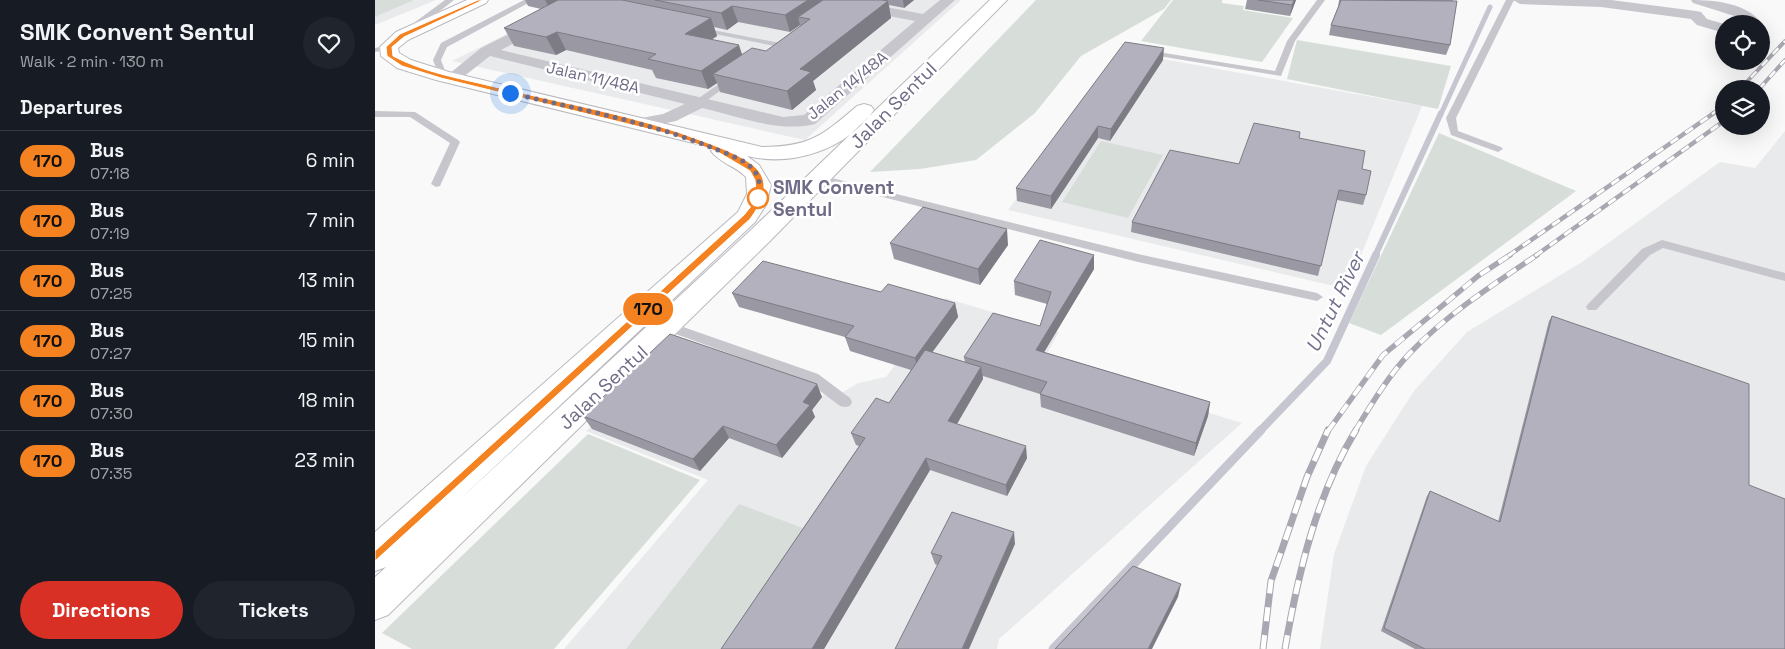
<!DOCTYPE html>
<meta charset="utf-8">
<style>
body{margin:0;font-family:"Space Grotesk",sans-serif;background:#20242c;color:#f1f3f6;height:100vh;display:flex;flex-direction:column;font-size:19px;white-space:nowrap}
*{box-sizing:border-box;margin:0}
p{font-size:16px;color:#9ea1a6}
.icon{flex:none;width:28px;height:28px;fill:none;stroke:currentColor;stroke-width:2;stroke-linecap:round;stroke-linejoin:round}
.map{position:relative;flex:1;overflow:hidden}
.drawer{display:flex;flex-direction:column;background:#171b24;width:375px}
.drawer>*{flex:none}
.badge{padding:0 10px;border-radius:16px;font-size:18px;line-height:32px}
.controls{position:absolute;left:1340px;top:15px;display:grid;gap:10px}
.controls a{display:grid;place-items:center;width:55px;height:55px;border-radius:50%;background:#171b24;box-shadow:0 5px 20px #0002;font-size:25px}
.you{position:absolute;width:25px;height:25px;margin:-12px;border:4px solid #fff;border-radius:50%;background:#1a73e8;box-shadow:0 0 0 8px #1a73e833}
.map>.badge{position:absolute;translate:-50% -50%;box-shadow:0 0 0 2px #fff}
h2{padding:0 20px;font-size:19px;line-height:45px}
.round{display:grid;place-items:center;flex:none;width:52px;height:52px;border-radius:26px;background:#20242c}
.summary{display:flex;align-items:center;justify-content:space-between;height:85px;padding:0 20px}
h1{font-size:24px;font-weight:700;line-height:38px}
.button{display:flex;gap:10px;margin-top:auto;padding:10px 20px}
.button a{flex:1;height:58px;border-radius:30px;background:#d93025;color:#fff;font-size:20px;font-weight:700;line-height:58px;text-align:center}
.button a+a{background:#20242c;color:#f1f3f6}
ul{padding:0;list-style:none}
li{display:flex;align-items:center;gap:15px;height:60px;padding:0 20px;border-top:1px solid #363941}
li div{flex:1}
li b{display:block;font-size:19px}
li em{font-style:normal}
li .badge{min-width:55px;font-weight:700;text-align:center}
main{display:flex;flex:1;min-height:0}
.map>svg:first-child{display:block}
</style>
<main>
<section class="drawer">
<div class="summary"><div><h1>SMK Convent Sentul</h1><p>Walk · 2 min · 130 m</p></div><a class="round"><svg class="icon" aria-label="heart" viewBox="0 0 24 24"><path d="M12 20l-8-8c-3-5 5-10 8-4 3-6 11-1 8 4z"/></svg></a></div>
<h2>Departures</h2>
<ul>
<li><span class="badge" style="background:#f58220;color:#111">170</span><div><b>Bus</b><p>07:18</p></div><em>6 min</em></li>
<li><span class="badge" style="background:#f58220;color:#111">170</span><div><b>Bus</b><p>07:19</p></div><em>7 min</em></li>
<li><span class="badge" style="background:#f58220;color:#111">170</span><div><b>Bus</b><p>07:25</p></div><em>13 min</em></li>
<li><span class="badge" style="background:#f58220;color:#111">170</span><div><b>Bus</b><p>07:27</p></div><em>15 min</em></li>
<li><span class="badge" style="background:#f58220;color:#111">170</span><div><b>Bus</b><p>07:30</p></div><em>18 min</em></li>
<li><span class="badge" style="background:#f58220;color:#111">170</span><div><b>Bus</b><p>07:35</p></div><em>23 min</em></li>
</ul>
<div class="button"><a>Directions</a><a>Tickets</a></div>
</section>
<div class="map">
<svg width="1410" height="649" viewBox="0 0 1410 649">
<rect width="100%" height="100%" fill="#f8f9f8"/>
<g fill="#e9eaeb">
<polygon points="0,0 61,0 0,25"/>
<polygon points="200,0 586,0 430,140 77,61"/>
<polygon points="749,52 1047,106 972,289 633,210"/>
<polygon points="1410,131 1410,649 945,649 959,554 991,466 1039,391 1092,332 1207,262 1345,162 1380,168"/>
<polygon points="570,298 684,332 667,362 867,423 624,639 622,649 189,649 333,480 211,431 302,345 458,398 483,383 511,377"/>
</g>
<g fill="#d7deda">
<polygon points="0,0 39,0 0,17"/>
<polygon points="661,0 796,0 789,9 706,56 660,113 601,160 545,169 495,172"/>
<polygon points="798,0 847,0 847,3 869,6 868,10 918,18 887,62 766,41"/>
<polygon points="922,40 1076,66 1063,109 912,79"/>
<polygon points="1064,133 1201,191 1006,335 974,323"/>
<polygon points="726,141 788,155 753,218 687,202"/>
<polygon points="213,434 325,480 179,649 37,649 7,633"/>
<polygon points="364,504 436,531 356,649 251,649"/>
</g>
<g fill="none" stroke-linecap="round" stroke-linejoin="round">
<polyline stroke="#c6c6d1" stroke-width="5" points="1066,114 1115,7"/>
<polyline stroke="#c6c6d1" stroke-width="6" points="1000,256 1066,113"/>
<polyline stroke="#c6c6d1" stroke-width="8" points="885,431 952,361 1001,255"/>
<polyline stroke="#c6c6d1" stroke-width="9" points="678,649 886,430"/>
<defs>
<path id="primary" d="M92 0H113L111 3 33 40 23 48 24 53 36 60 74 72 387 147C434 147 447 136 482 106L489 104 496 106 499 110C471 150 418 167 372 156L384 165 396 185 391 205 380 222 81 503 376 230 615 0H632L394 242 13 615 0 620V577L11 567 0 571V532L363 212 372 194 371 177C361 166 344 163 336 151L339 148 61 80 22 68 6 56 5 47 21 32Z"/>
</defs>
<use href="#primary" stroke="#bbb9c0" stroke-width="2"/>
<g fill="#c7c6cd" fill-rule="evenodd">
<polygon points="70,0 79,0 38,32 32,32 32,28"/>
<polygon points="149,0 159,0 72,47 66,60 72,76 65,78 58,60 66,43"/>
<polygon points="942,0 950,0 920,41 906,76 771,54 767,52 771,50 900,71 912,41"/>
<polygon points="1131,0 1139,0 1081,118 1083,131 1126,147 1128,149 1123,152 1076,135 1071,118"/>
<polygon points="322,27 405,43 409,45 405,47 325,31 322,31"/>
<polygon points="14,45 17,45 17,49 0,52 0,48"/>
<polygon points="354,77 361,79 327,104 321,104 321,100"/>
<polygon points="0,111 40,112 83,140 85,142 65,186 61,187 56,184 75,143 35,117 0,117"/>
<polygon points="445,175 763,254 942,293 948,297 942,301 763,262 441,180 441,176"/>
<polygon points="1287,240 1410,273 1410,281 1288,248 1275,255 1221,310 1213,310 1211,307 1213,304 1267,249"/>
<polygon points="291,321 443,374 475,398 477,402 475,406 470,407 465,406 433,382 287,329 285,326 287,323"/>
</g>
<g fill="#c7c6cd" fill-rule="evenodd">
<path d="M202 0H220L126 50 408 117 429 115 540 21 451 4 444 0H474L548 14 565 0H580L440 124C403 133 363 116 327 108L301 121 262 129 256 128 253 124 256 120 288 114 310 104 115 56 83 81 77 83 69 78 106 48Z"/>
<polygon points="1138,0 1236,0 1321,11 1326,12 1332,19 1349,24 1349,33 1322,25 1316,19 1226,7 1145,4"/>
<path d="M1316 0C1340 0 1373 3 1387 24H1372L1369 19 1318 3Z"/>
</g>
<use href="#primary" fill="#fff" fill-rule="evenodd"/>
<defs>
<g id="rail-far3">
<polyline points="1365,89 1410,41"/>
<polyline points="1384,89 1410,60"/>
<polyline points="1337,114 1349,106"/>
</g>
<g id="rail-far2">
<polyline points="1133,256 1339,113"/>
<polyline points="1160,256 1349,121"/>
</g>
<g id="rail-far1">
<polyline points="953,431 1008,355 1103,276 1135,255"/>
<path d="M980 431C996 405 1013 376 1035 353 1071 315 1119 284 1162 255"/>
</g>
<g id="rail">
<polyline points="888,649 896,581 932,477 953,430"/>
<path d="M910 649C923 574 941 496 981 430"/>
</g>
</defs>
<use href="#rail-far3" stroke="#a9a7b1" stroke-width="4"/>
<use href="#rail-far2" stroke="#a9a7b1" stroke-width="4.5"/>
<use href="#rail-far1" stroke="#a9a7b1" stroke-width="5.5"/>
<use href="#rail" stroke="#a9a7b1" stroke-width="7"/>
<use href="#rail-far3" stroke="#fff" stroke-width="2.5" stroke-dasharray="8" stroke-linecap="butt"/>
<use href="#rail-far2" stroke="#fff" stroke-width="3" stroke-dasharray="9" stroke-linecap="butt"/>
<use href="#rail-far1" stroke="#fff" stroke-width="4" stroke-dasharray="11" stroke-linecap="butt"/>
<use href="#rail" stroke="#fff" stroke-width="5" stroke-dasharray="14" stroke-linecap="butt"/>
</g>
<g fill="#9a98a3" fill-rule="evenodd">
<path d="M150 0H539L529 8 514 5 516 18 438 81 441 90 417 110 345 92 342 83 333 89 281 78 277 70 191 50 181 55 139 46 129 28 166 9 153 6ZM363 22 415 32 425 25V26L391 51 367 54 336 40 342 36 339 27 352 30Z"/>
<polygon points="872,0 921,0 915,16 870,9"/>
<polygon points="964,0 1078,0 1075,45 1071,55 954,35 956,25 963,7"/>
<polygon points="788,60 735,141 723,138 676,209 642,201 641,188"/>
<polygon points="924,138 987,169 991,195 988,205 962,200 943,276 756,232 757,222 864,164"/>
<polygon points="515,243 633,245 605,285 519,259"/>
<polygon points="719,255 719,269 669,352 835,402 833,416 819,456 666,407 665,394 608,376 608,379 582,424 652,458 632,496 555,470 449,649 346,649 484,446 481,445 476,433 514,403 536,370 475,351 470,337 364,307 357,293 506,292 580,303 583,317 557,352 590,362 589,357 665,326 672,304 640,295 639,281"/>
<polygon points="1177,316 1374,485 1410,649 1040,649 1006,631 1052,496 1055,491 1123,522 1174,321"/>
<polygon points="447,397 437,410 440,417 407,458 354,438 325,471 217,429 208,416"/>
<polygon points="640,544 562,565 560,564 556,553"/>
</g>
<g fill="#7d7c84">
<polygon points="170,0 198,0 176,11"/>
<polygon points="433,0 451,0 423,17 425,25 415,32 410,15"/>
<polygon points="528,0 539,0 529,8"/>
<polygon points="919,0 921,0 915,16 917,5"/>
<polygon points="513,1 516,18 438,81 441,90 417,110 412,91 425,69"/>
<polygon points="357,6 363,22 352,30 346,13"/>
<polygon points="336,18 342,36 317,52 310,34"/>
<polygon points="182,32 191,50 181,55 171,37"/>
<polygon points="364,45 370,63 338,74 342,83 333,89 326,71"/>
<polygon points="789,48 788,60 735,141 736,129"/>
<polygon points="723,126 723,138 676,209 676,196"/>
<polygon points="632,229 633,245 605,285 603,269"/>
<polygon points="719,255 719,269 662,364 661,350"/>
<polygon points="580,303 583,317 543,372 540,358"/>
<polygon points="606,367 608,379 576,434 573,421"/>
<polygon points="442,384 447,397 437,410 440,417 407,458 401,445 428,402"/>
<polygon points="835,402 833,416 819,456 821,443"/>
<polygon points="348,426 354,438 325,471 318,459"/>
<polygon points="651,446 652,458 632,496 631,485"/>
<polygon points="551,458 555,470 449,649 437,649"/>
<polygon points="639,532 640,544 594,649 587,649"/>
<polygon points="806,584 803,597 777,649 773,649"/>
</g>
<g fill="#b3b1bd" stroke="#7d7c84">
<polygon points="183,0 247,0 336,18 310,34 364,45 326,71 273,59 281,54 182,32 171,37 129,28"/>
<polygon points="280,0 433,0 410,15 357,6 346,13"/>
<polygon points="448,0 507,0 513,1 425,69 436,72 412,91 338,74 377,48 391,51 435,19 423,17"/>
<polygon points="883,0 919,0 917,5"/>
<polygon points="966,0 1082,1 1075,45 956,25 965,3"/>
<polygon points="750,42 789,48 736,129 723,126 676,196 641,188"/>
<polygon points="879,123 925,132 924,138 990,151 987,169 996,171 991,195 964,190 946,266 757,222 795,150 864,164"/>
<polygon points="548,207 632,229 603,269 515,243"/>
<polygon points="665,240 719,255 661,350 835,402 821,443 665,394 672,382 589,357 618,313 665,326 676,292 639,281"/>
<polygon points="388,261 506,292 513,284 580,303 540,358 470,337 479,326 357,293"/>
<polygon points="1177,316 1374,384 1374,485 1410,499 1410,649 1050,649 1009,628 1055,491 1125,522"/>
<polygon points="295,334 442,384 428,402 435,405 401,445 348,426 318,459 208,416"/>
<polygon points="550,350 606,367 573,421 651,446 631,485 551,458 437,649 346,649 490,438 476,433 501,398 514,403"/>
<polygon points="577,512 639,532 587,649 520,649 567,556 556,553"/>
<polygon points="758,566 806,584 773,649 680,649"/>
</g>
<path fill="#f58220" stroke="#fff" d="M103 0H108L29 37 17 47 18 56C48 72 83 78 116 86 186 103 264 116 330 142 344 147 370 157 381 168 397 184 386 204 375 219L0 561V551L369 215 377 205 381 192 380 180 375 171 343 152 298 135 66 78 27 66 12 56 11 47 25 34Z"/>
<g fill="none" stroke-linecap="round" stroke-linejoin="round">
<path stroke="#706b86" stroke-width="5" stroke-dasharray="0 9" d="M135 93C203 109 273 122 338 148 350 153 369 159 378 169 385 177 386 189 383 198"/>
</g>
<circle fill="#fff" stroke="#f58220" stroke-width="2.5" cx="383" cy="198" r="10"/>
<g text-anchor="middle" stroke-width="5" stroke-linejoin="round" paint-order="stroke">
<g font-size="16" fill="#706b86" stroke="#fff">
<text transform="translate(218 77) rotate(13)" y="6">Jalan 11/48A</text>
<text transform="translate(472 85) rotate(-39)" y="6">Jalan 14/48A</text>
</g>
<g font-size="19" fill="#706b86" stroke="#fff">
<text transform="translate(518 105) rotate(-45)" y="7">Jalan Sentul</text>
<text transform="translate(228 387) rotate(-43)" y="7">Jalan Sentul</text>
</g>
<g font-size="19" font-weight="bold" fill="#706b86" stroke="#fff" text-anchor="start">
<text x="398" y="194">SMK Convent<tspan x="398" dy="22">Sentul</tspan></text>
</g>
<g font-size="20" font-style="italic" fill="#72728e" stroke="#fff">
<text transform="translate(960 302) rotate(-64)" y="7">Untut River</text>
</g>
</g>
</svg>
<div class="controls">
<a><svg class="icon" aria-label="locate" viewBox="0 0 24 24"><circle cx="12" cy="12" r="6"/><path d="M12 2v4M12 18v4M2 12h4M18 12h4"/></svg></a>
<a><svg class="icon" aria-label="layers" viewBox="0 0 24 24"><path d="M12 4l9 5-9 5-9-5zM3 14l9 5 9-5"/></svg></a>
</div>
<div class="you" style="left:135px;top:93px"></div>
<b class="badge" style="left:273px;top:309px;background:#f58220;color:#111">170</b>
</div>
</main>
